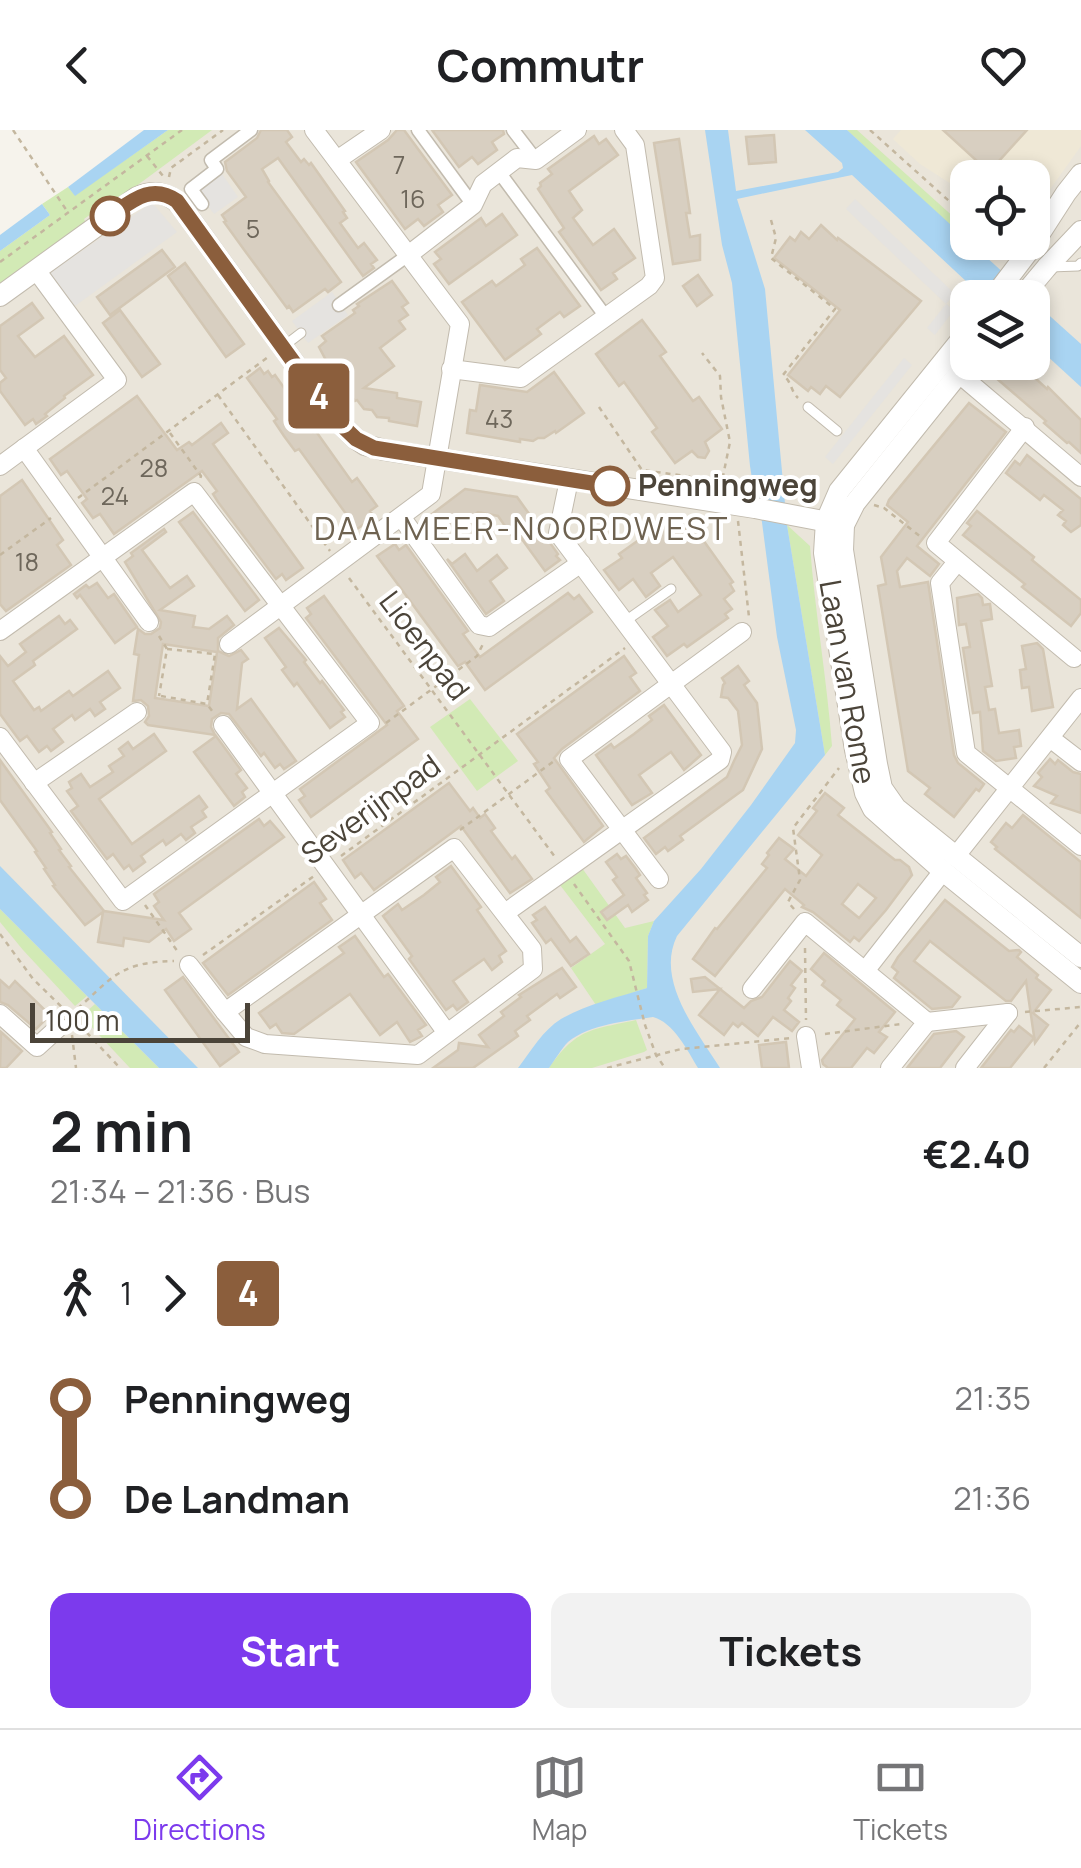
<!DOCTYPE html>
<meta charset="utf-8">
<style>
body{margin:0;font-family:Manrope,sans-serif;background:#f2f2f2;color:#202124;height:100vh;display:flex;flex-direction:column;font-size:38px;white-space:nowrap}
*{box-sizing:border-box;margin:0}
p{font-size:32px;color:#757577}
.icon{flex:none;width:55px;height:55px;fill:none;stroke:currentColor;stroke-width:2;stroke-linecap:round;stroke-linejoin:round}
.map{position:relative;height:938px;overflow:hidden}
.panel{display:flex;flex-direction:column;background:#fff;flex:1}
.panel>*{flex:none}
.badge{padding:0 20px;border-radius:8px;font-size:35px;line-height:65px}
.controls{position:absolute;left:950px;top:30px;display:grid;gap:20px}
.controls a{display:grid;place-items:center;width:100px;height:100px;border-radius:20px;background:#fff;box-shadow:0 5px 15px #0003;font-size:50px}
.scale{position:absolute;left:30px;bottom:25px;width:220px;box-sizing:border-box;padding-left:10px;border:5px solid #4b4439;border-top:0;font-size:28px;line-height:35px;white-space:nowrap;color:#4b4439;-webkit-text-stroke:8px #fff;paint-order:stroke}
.map>.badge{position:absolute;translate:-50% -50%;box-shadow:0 0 0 5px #fff}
.legs{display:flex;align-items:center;gap:15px;height:110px;padding:0 50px;font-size:32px}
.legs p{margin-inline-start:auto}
.headline{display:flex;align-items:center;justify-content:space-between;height:170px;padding:0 50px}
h1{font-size:55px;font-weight:700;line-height:75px}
.cta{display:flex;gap:20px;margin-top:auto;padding:20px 50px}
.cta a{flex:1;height:115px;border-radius:20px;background:#7c3aed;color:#fff;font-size:40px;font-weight:700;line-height:115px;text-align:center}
.cta a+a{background:#f2f2f2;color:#202124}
ul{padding:0 50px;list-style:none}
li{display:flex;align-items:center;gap:35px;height:100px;font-size:38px}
li i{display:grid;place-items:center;width:15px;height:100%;margin:0 12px;background:currentColor}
li i::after{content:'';width:25px;height:25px;margin:-12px;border:8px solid;border-radius:50%;background:#fff}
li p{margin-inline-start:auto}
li:first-child i{background:linear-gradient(#0000 50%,currentColor 0)}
li:last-child i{background:linear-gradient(currentColor 50%,#0000 0)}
header{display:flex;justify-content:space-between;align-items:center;height:130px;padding:0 50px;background:#fff;font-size:45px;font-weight:700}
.menu{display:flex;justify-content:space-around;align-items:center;height:140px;border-top:2px solid #e0e0e0;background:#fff;font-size:28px;color:#757577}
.menu a{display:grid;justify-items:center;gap:5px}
.menu .on{color:#7c3aed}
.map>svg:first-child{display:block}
</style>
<header><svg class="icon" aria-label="back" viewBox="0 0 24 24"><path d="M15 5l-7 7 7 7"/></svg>Commutr<svg class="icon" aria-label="heart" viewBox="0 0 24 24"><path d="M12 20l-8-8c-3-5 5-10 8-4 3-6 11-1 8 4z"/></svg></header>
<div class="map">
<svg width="1081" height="938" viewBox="0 0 1081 938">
<rect width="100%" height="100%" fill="#f6f3ec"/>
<path fill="#eae5da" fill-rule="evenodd" d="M168 0H1081V938H0V121ZM968 48H1032V112H968ZM968 168H1032V232H968Z"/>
<polygon fill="#efe8d6" points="901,0 1081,0 1081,16 1033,83 1032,48 968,48 967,64 920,34 893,9"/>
<g fill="#d2eab5">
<polygon points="168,0 212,0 116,71 112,69 84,89 86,93 0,155 0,121 50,85 42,74 68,57 75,65"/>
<polygon points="847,0 857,0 967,99 967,111"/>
<path d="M787 395 810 416C815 483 827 549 832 616L825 625Z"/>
<polygon points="470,569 518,631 477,661 430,597"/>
<polygon points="582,738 625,798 654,791 648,806 647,858 596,875 571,838 605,814 560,755"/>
<polygon points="0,779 87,866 75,876 23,820 0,792"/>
<polygon points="95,874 159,938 130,938 85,890 86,882"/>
<path d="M636 890 647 920 644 922 592 938H549C577 898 591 900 636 890Z"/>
</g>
<g fill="#e5e3e0">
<polygon points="220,41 238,67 214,84 195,59"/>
<polygon points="855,69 955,164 946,174 954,180 935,205 927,198 946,174 846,79"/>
<polygon points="150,74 155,76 177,102 75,176 50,143"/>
<polygon points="332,162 348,185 308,213 292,191"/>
<polygon points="904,228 912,235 833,334 825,327"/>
</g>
<g fill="#a9d4f2">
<polygon points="144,0 168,0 75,66 68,57"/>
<path d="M705 0H728L736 61 838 42 843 38 842 33 805 0H847L1030 167H983L852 45 737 69 765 159 787 395 825 625 677 806C655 851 697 901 720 938H698C688 921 673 892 653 887 627 891 590 894 568 912 561 919 555 930 549 938H518C531 921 543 900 561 889 587 874 619 867 647 858L648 806 654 791 701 739 751 675 795 613 796 600 777 507 758 362 753 355 750 336 732 153 722 115Z"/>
<polygon points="42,74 50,85 0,121 0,105"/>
<polygon points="1032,170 1081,214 1081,257 1033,213"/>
<polygon points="0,736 198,938 159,938 0,779"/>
</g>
<g fill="#d8cfc1" stroke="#d3c7b4" stroke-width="2.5" fill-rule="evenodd">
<polygon points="261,0 287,0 292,7 286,12 301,32 304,29 309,35 311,33 345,81 343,82 347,88 340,93 358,118 364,113 377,130 371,134 374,138 363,146 278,28 262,39 269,51 268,52 341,152 328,162 325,159 293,182 289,176 287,178 245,121 224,92 226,91 222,85 246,67 227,41 225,32 257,8"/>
<polygon points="397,0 404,0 452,65 438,75 443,82 424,96 418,89 405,99 356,32 388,10"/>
<polygon points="432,0 503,0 504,4 492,12 497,20 478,34 472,27 459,37"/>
<polygon points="943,0 1027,0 989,42"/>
<polygon points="774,5 776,32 749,34 746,7"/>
<polygon points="594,6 599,14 606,9 618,25 569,61 582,80 573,88 593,115 614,99 635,128 613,143 617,149 601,160 559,102 564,98 538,59 541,56 540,53 552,44 548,39"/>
<polygon points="679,9 690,83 686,83 690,107 700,105 700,130 673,134 654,13"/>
<polygon points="502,84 517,105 449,154 434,134 441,129 435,122 481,88 486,96"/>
<polygon points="821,95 837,110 838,108 921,171 840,267 826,256 820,264 811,257 808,261 788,245 840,180 774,128 790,107 795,111 801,102 809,109"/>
<polygon points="537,118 580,176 564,187 560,182 537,199 541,204 505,230 462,172 492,151 496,156 525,135 521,129"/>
<polygon points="162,120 175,137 110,185 97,167"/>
<polygon points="185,133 244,214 226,227 168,146"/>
<polygon points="698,145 712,165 697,176 683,156"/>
<polygon points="392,151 408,173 402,177 408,185 399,191 405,199 380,218 394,236 364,258 397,263 397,268 421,272 417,296 389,291 389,288 377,287 372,280 364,279 357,270 355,271 328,234 319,217 326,211 322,206 355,183 353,180 359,176 357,174"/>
<polygon points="32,173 43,188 18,206 35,227 64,206 93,245 64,266 65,268 45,284 47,286 36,294 33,289 25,295 0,261 0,253 6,248 0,240 0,196"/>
<polygon points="120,180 160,234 142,247 103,193"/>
<polygon points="642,190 666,222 660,226 693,271 699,267 722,299 705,312 709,321 705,328 698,327 692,321 675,333 652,302 657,298 624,252 619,256 596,224"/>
<polygon points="1008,232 1020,241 1023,237 1047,259 1048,257 1081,290 1081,323 1069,312 1067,313 1044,293 1046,291 995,247"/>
<polygon points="260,238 264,244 268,241 272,247 275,245 299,279 297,281 313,302 315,300 352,352 357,348 377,376 370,381 374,387 357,399 299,319 295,321 284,306 274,291 277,289 247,248"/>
<polygon points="554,242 584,283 556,303 555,301 544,308 538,308 533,311 520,309 520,312 467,303 470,280 476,281 480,255 527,262"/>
<polygon points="137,266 177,320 189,312 192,315 221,293 228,303 213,314 303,438 286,450 282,444 276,449 218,372 213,364 217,361 202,341 114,404 100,384 93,388 82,373 87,369 67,341 61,345 50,329"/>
<polygon points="969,273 1006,302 917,416 939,434 930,446 907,428 897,441 900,457 928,452 954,625 958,633 984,654 979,661 976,659 954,687 925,664 930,658 908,641 878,456 886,454 881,427 908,392 887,375 889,370"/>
<polygon points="1027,325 1081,369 1081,395 1071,402 1063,395 1066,391 1058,385 1063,380 1044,365 1040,370 1006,343 1015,331 1020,335"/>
<polygon points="22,350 63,410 57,415 71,435 6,481 0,474 0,366"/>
<polygon points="465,359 517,367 558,424 556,426 560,430 545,441 516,401 512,406 498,386 478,382 458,397 455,393 436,407 425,392 429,389 428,387"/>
<polygon points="977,381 1034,427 1032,430 1081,470 1081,483 1071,496 1022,457 1025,454 963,405 971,396 967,393"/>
<polygon points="193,382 259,470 245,481 179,392"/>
<polygon points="669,393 677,404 688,396 692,403 696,400 733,452 730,454 734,461 724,469 732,479 725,484 728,488 687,517 684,514 667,526 653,507 668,496 655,480 670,470 678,482 701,465 681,438 673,427 651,443 660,456 646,467 633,449 619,460 604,440 622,428 619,424 660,395 662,398"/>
<path d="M164 399 166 402 142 420 170 458 187 446 194 456 160 480 195 486 193 497 209 499 227 486 234 495 218 508V521L229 526 241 520 248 529 242 533 237 579 251 569 296 631 284 639 280 634 275 638 264 623 261 626 229 584 221 583 212 589 211 597 215 605 148 595 145 592 149 586 148 576 141 570 133 571 139 525 134 524 138 499 145 504H151L160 498 161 492 125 432 133 426 131 423ZM163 514 217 522 209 576 155 568Z"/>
<polygon points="395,414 399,420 406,415 468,501 463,504 480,527 568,463 574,469 579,465 592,482 485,560 465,532 458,536 377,426"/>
<polygon points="465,424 477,441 497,425 507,438 490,451 504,471 486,484 447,429 452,434"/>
<polygon points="97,453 108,468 114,464 137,497 115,513 80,465 77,468 74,464 86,455 89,458"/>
<polygon points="978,464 982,468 983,475 990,474 992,489 981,491 992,556 985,557 989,580 995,579 999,603 1019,600 1021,616 1014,617 1016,628 996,631 983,621 980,582 973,583 963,518 970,517 966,494 959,495 957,468"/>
<polygon points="324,466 404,576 397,581 418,609 311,687 299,670 305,666 300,659 387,595 306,488 311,484 307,478"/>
<polygon points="59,486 65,494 70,490 77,499 33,531 35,535 13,551 34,580 39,577 41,581 69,561 73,566 108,541 120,558 100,572 105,579 95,586 90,579 75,590 72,585 53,599 63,612 51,621 47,616 39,622 27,606 20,611 0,584 0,526 8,536 26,522 20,514"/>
<polygon points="279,498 306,530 304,532 320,553 322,551 344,580 341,582 345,587 330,598 297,553 294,556 282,540 286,537 265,508"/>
<polygon points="1037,513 1043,519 1053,577 1032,581 1029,557 1022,558 1020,540 1026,539 1022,516"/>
<polygon points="624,526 636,543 630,547 640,561 562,619 554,628 603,696 584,712 546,661 550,658 534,634 538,632 517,604"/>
<polygon points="738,536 749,551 744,555 757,573 762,619 743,660 680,706 683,710 668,721 665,717 656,724 644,708 727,647 734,631 742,615 738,581 728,568 721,567 723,555 725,553 722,548"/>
<polygon points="664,575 701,625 684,640 671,622 639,645 652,663 632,675 596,625 611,614 614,618 634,604 652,590 649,586"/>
<polygon points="154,604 166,621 99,669 132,714 199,666 207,677 202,681 206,687 191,697 195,703 186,710 181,704 166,715 163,710 141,726 145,732 133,741 129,735 124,739 113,724 107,729 71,681 78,676 67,661 72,658 69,652 81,644 90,657 113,642 109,636 124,626 119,619 128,612 133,619"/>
<polygon points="216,606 241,640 236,644 247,658 242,662 245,667 234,676 194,622"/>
<polygon points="1050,629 1055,634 1058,630 1073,642 1081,644 1081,683 1051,673 1057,666 1034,656 1042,647 1038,643"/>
<polygon points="0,630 52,702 50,703 61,719 59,720 71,736 69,737 104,781 164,790 154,776 159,772 154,764 259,689 264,696 270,691 284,707 179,783 191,799 174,811 166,799 149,812 124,808 123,816 98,812 103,782 85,795 53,756 55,755 44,739 46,738 35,722 37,721 0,670"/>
<polygon points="449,653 470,681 473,678 480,688 485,684 495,698 491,701 512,729 515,726 532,749 510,763 461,696 374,760 361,743 355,748 343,730"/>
<path d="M825 663 844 678 838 685 895 730H900L909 737 912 745 886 780 859 811 854 807 850 812 813 782 802 777 804 775 785 759 715 846 693 829 715 798 717 799 767 738 762 734 769 725 767 723 779 708 794 719 785 729 806 746 822 725 798 705 817 681 813 678ZM858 754 876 768 859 788 842 774Z"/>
<polygon points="1023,685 1081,732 1081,788 995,719 997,717 991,712 1006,693 1012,698"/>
<polygon points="617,724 621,729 626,726 636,739 640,745 636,748 647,763 644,765 648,770 632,782 628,775 607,790 601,782 624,765 613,750 617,747 606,732"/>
<polygon points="451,736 481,777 477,780 506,821 499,826 502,832 492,840 484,829 453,851 468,872 457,880 453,875 446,880 409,829 412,826 383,786 398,774 402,780 424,765 440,752 436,747"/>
<polygon points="314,752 326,769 320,773 332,790 228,865 203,833"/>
<polygon points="945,770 1009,821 1019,820 1021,822 1017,827 1038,845 1036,848 1051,860 1033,883 1048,895 1035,913 1026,851 1011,871 1006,871 930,811 914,831 960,867 952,877 932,879 894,848 898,842 892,837 898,827"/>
<polygon points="545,777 570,812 576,807 589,824 571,836 551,809 546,813 532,793 537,790 533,785"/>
<polygon points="355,806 384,847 388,844 426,895 418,900 422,906 410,912 397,892 380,905 350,864 294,904 282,903 276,894 270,898 259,883 344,823 339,817"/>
<polygon points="824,823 895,882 879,902 887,907 874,923 867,918 851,938 828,938 823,934 822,930 855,889 837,875 841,870 822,855 825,851 811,839"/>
<polygon points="790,831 802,841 791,855 795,858 788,868 791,871 784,880 799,892 792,901 773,887 758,906 742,893 738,897 733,893 724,905 699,885 720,859 693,862 691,849 705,847 744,878 751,871 762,867"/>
<polygon points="562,838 576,857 560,868 557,864 527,886 530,890 515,901 518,906 473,938 433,938 458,920 459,913 488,917 479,905 504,886 501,882 521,867 519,865"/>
<polygon points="183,847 239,922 220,936 165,860"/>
<polygon points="0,850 9,858 15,851 50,885 36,899 8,875 0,872"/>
<polygon points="1019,896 1034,908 1010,938 981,938 1011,900 1014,902"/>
<polygon points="956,901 964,907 940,938 907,938 934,904"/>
<polygon points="1,902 22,921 6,938 0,938"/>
<polygon points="786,912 789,938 762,938 759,915"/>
</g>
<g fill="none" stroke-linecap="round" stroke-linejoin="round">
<defs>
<g id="service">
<polyline points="1050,137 1078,136 1081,133"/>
<polyline points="284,216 301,203"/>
<polyline points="808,277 837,301"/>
<polyline points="624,492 671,459"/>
</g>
<g id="pedestrian">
<polyline points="418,0 473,75"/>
<polyline points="513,0 536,30"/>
<polyline points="499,42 606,187"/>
<polyline points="202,74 191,59 217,39 211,30 251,0"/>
<polyline points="339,175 407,126"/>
</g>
<g id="minor">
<polyline points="337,30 381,0"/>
<polyline points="407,126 473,75 483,54 517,28 536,30 577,0"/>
<polyline points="451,239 521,248 649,156 655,148 635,15 624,0"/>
<polyline points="958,243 1081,347"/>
<polyline points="1025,297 936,413 1074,528"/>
<polyline points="24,318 149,492"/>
<polyline points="0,336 117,250 36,140"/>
<polyline points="402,388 479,495 489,497 581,433"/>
<polyline points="957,432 940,453 966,623 1081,716"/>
<polyline points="0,501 194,362 370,593 123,771 0,607"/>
<polyline points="229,514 431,364 460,194 314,0"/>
<polyline points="223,595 447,903"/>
<polyline points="1050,608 1081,632"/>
<polyline points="34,653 137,582"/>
<polygon points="454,718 532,819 533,839 418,925 265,914 246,907 225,882"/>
<polyline points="955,727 1081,568"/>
<polyline points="659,749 569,629 742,502"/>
<polyline points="505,783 720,630 722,622 558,403 569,350"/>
<polyline points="189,835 225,882"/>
<polyline points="865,841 943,741"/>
<polyline points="752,859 805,792 927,892 890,938"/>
<polyline points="0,884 37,917 59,897"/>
<polyline points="927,892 1008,883"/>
<polyline points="806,906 811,938"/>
<polyline points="965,938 1008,883"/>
</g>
<g id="tertiary">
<polyline points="1028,122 1066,63 1081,44"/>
<polyline points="1047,137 1081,101"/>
<path d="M0 166 137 67C153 60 168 62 180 75L334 288 356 309 365 315 384 320 755 378 844 395"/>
<polyline points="968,201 839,361 826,391 824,423 855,620 865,663 873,679 943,741 1081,853"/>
<polyline points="968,232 855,373 844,395 843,420 877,634 882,658 896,678 1081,827"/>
</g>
</defs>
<use href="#service" stroke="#c2bbae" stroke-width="11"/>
<use href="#pedestrian" stroke="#c2bbae" stroke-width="15"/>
<use href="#minor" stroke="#c2bbae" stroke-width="20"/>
<use href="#tertiary" stroke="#c2bbae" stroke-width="22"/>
<g stroke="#c4b79f" stroke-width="2.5" stroke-dasharray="5 5" stroke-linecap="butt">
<polyline points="13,0 67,81"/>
<polyline points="870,0 968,88"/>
<polyline points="147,26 163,46"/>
<polyline points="169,47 171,38 223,0"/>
<path d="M771 90 776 108 771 128 835 179 783 245C792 252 790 260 798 268"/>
<polyline points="0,132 182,0"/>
<polyline points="218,265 330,421"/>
<polyline points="599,277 642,340 722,351 730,312 721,267 720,246 702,223"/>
<polyline points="170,303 201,346 200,349"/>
<polyline points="78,368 268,227"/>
<polyline points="874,375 884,378 921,407"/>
<polyline points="738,391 749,487"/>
<polyline points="0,425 51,388"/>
<polyline points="349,448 555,727"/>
<polyline points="159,506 167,519 159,566"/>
<polyline points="167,519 215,524 207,574"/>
<polyline points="161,566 207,574 213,582"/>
<polyline points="386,593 477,526 483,514"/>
<polyline points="460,700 554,631"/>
<polyline points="341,726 625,518"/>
<polyline points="574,754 629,831 645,895 656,925 665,938"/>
<polyline points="145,775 178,822"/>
<polyline points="794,779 788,772 800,750 793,698 839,638"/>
<polyline points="0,804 33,849 67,882"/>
<polyline points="805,818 806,890"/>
<polyline points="203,825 314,746"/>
<polyline points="1025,882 1081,877"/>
<path d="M70 885C111 851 115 832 174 831"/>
<polyline points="73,888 120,938"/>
<polyline points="825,904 901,894"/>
<polyline points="72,905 76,938"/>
<polyline points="607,938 681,919 792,908"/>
<polyline points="1044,938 1081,892"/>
</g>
<use href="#service" stroke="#fff" stroke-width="9"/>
<use href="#pedestrian" stroke="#fff" stroke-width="12"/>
<use href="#minor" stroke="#fff" stroke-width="18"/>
<use href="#tertiary" stroke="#fff" stroke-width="20"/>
<defs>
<g id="tertiary-bridge">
<polyline points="993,168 1028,122"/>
<polyline points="1021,168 1047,137"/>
</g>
</defs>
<use href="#tertiary-bridge" stroke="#c2bbae" stroke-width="22" stroke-linecap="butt"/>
<use href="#tertiary-bridge" stroke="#fff" stroke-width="20"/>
</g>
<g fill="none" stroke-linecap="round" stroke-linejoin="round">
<defs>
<path id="line-1" d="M110 86C132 71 151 53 177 71L334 288 356 309 374 318 610 356"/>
</defs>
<use href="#line-1" stroke="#fff" stroke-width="22"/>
<use href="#line-1" stroke="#8b5e3c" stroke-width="15"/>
</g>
<g fill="#fff" stroke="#8b5e3c" stroke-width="5">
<circle cx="110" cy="86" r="18"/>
<circle cx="610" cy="356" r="18"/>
</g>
<g text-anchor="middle" stroke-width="8" stroke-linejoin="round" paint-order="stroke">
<g font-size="25" fill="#6e675b">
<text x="399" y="44">7</text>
<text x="413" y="78">16</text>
<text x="253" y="108">5</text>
<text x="499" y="298">43</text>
<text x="154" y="347">28</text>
<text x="115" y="375">24</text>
<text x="27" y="441">18</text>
</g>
<g font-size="30" font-weight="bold" fill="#4b4439" stroke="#fff" text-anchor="start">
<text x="638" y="366">Penningweg</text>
</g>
<g font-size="30" fill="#4b4439" stroke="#fff">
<text transform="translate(424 516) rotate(53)" y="10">Lioenpad</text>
<text transform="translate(847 552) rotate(80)" y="10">Laan van Rome</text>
<text transform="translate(371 680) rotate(-36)" y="10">Severijnpad</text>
</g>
<g font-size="32" letter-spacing="2.5" fill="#6e6250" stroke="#fff">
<text x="522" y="410">DAALMEER-NOORDWEST</text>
</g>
</g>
</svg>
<div class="controls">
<a><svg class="icon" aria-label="locate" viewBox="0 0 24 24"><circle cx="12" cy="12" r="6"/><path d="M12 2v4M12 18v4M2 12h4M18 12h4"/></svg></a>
<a><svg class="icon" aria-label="layers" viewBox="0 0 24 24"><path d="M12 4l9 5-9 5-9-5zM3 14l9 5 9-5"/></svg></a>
</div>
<div class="scale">100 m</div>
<b class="badge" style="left:319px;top:266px;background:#8b5e3c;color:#fff">4</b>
</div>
<section class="panel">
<div class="headline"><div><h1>2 min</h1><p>21:34 – 21:36 · Bus</p></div><b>€2.40</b></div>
<div class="legs"><svg class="icon" aria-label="walk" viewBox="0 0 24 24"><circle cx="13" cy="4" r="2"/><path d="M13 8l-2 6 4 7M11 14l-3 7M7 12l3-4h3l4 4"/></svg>1<svg class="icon" aria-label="forward" viewBox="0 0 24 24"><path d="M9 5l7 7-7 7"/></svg><b class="badge" style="background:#8b5e3c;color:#fff">4</b></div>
<ul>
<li><i style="color:#8b5e3c"></i><b>Penningweg</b><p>21:35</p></li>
<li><i style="color:#8b5e3c"></i><b>De Landman</b><p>21:36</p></li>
</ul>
<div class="cta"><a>Start</a><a>Tickets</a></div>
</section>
<nav class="menu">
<a class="on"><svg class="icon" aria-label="directions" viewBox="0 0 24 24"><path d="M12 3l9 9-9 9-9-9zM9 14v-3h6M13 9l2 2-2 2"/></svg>Directions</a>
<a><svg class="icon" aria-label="map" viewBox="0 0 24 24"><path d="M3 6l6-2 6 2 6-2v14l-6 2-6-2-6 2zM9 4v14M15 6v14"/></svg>Map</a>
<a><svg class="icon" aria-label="tickets" viewBox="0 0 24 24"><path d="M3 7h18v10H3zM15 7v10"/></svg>Tickets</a>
</nav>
